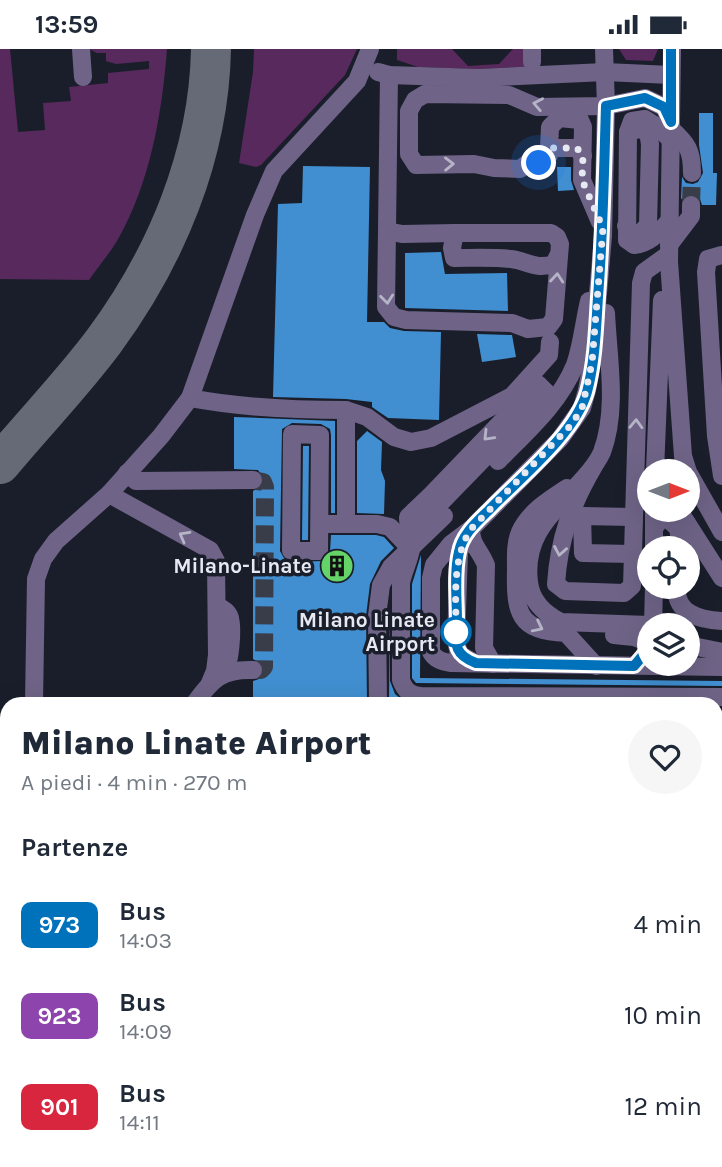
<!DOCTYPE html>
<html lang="it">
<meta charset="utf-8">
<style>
body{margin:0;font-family:Karla,sans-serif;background:#f6f6f7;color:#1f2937;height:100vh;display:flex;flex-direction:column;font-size:26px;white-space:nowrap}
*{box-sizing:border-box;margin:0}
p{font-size:23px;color:#747a83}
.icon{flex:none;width:38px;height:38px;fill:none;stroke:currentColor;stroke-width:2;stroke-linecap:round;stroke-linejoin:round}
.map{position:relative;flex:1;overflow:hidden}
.sheet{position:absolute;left:0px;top:648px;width:723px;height:471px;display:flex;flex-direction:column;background:#fff;border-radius:21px 21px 0 0;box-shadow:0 7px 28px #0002}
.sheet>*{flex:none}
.badge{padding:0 14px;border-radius:10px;font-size:24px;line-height:46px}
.needle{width:46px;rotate:90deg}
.fabs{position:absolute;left:637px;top:410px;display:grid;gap:14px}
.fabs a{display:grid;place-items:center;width:63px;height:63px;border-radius:50%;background:#fff;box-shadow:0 7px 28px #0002;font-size:35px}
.you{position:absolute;width:35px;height:35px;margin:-18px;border:5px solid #fff;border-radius:50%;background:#1a73e8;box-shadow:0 0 0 10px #1a73e833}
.map>.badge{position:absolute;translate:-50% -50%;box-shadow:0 0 0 4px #fff}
h2{padding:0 21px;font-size:26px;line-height:63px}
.round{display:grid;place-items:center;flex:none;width:74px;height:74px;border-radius:37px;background:#f6f6f7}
.summary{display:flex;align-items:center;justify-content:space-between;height:119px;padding:0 21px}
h1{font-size:33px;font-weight:800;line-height:52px}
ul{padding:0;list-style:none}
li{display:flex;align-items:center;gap:21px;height:91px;padding:0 21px}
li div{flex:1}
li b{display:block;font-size:26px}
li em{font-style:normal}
li .badge{min-width:77px;font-weight:700;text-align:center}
.status{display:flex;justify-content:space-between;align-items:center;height:49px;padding:0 35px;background:#fff;direction:ltr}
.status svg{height:19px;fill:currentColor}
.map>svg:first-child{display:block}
</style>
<div class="status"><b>13:59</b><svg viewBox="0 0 49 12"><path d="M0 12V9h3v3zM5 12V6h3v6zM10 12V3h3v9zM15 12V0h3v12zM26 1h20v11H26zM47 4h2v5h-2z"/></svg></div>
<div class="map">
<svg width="722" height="1118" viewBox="0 0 722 1118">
<rect width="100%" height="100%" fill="#1a1e2b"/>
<g fill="#58295c">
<path d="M0 0H10L18 83 45 81 43 54 71 52 69 38 108 34V24L149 20V12L116 15 106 12V4H97L89 0H167C162 65 150 135 117 192 109 205 98 218 89 231L0 230Z"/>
<polygon points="254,0 357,0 345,26 261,116 256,118 239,114 253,23"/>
<polygon points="397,0 452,0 468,17 499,15 513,0 527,0 527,14 524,18 477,20 418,18 397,11"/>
<polygon points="619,0 658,0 653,12 626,11"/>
</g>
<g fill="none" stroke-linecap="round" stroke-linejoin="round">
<path stroke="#666a76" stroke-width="40" d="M0 415C34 374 72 335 104 292 166 208 209 106 211 0"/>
</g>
<g fill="#418fd0">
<polygon points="699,64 713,64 713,124 717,124 716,156 702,156 700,150 692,145 681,150 682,128 686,134 693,135 698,133 703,124 699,96"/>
<polygon points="303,117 370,118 367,273 384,273 390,279 404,282 441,283 439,371 388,369 372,358 372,353 346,350 273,348 278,155 302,154"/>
<polygon points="557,118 571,118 571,131 574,141 558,142"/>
<polygon points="441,203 445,225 507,224 508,262 405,259 405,204"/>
<polygon points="477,285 512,286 516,308 482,313"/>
<polygon points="234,368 335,372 335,464 331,464 331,386 330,380 321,375 292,374 282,380 280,502 285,511 291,513 324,512 330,503 331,486 376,486 384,488 394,499 381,512 370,535 366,567 367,654 253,654 253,632 259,630 264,622 262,615 253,610 253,442 262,437 264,430 258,421 234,420"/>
<polygon points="367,382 382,393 381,421 385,432 384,465 357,464 357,392"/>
<polygon points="303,397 309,397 308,491 302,491"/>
<polygon points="421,506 420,629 722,632 722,637 416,634 412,629 412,535"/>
<polygon points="390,558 390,632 395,645 406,654 389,654"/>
</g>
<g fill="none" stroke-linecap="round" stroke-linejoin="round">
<g stroke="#393c49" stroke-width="18" stroke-dasharray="18 9" stroke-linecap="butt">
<polyline points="691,156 692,124"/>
<polyline points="253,431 263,433 265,438 264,618 261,621 253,621"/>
</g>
<g stroke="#6f6487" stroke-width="18">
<polyline points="81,0 83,28"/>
<polyline points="532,0 532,13"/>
<path d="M604 0 606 57 603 187 592 314 587 341 582 359 560 390 471 480 451 495 434 516 431 529V603C435 611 443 613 451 614L721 618"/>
<polyline points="672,0 669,213 683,407 688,423 722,483"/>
<polyline points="378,23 389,26 478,29 605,23 671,26"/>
<path d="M389 26 386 258 394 268 406 271 512 274 528 280 548 278 554 270 560 195 557 188 551 184H455L452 199 454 209C473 209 492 208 511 210 528 212 534 221 554 215L559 205"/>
<path d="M671 80C688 95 692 102 692 124"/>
<polyline points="549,99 550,78 559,69 580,71 583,78 582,131 600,173"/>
<polyline points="583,107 577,99 549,99 549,106 545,112 528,114 520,120 494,119 474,115 416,116 409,105 409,62 415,51 425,45 509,46 537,58 606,57 645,49 664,58 671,73"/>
<path d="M670 171C659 183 651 194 634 196L627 191 628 83 632 72 645 70 656 77 671 91"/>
<polyline points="626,177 633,184 641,184 648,176 650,95 648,83 639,80 628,83"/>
<polyline points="387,182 402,185 455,184"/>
<polyline points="669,196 691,167 691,156"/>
<polyline points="722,206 708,210 706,223 716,387 722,427"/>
<path d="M606 264C608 309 618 360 602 403 598 413 591 421 584 429 554 463 523 485 529 533 531 552 545 565 561 573L649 576"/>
<polyline points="346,361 367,368 394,388 411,393 431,389 512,347 549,306 550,293"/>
<polygon points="292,385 320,386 319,502 291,502"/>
<path d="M498 412C526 383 559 355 575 316 582 296 584 273 589 252"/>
<path d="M594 417C571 456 559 490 556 535L565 542 624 544 632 537 641 234 644 223 669 205"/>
<polyline points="655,422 662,251"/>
<polyline points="127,424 136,432 253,431"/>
<path d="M567 439C550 450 529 463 520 483 515 494 516 508 516 520 515 564 518 582 566 584L596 617"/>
<polyline points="109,445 210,501 216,512 217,606 215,622 210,634"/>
<polyline points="654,460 654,499"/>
<polyline points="678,460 722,529"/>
<path d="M414 462 423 472 547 344 538 335 431 446 408 468C408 479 411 489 411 499 411 507 403 523 401 534V631C405 642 410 646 421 647L722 648"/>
<path d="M346 466V361C294 361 242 359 190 349L255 166 274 122 357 32 370 0"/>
<polyline points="632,468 582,467 583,504 632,505"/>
<polyline points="320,475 377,475 390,478 411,500"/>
<polyline points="654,479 660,471 668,470 678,479 681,499"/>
<path d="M471 480C471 496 480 501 486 516L484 599 493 615"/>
<polyline points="467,486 459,503 456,592 459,605 475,614"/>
<path d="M677 537C674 564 700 571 722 572"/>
<path d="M217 557C223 560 228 562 230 569 233 582 230 611 225 623"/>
<polyline points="653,576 654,537"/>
<polyline points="614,586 634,588 649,594"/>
<polyline points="688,596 722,603"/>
<polyline points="34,654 36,530 43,510 56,492 109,445 161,387 190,349"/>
<path d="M195 654C212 630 222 620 253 621"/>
<polyline points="378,654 377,567 381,536 391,518 444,467"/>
<polyline points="716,675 722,675"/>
<polyline points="0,700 7,700"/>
<polyline points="716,870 722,870"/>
<polyline points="716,911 722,911"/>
<polyline points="0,966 7,956"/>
<polyline points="716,992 722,992"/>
<polyline points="716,1034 722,1031"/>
<polyline points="0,1050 7,1054"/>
<polyline points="716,1066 722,1064"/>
<polyline points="362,1118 362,1111"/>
<polyline points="411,1118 412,1111"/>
</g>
</g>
<defs><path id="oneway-chevron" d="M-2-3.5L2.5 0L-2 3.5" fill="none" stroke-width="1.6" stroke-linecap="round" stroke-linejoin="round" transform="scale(1.75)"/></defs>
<g stroke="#b6b4c7">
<use href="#oneway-chevron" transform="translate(538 55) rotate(-169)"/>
<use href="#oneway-chevron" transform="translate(449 115) rotate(-1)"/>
<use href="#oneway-chevron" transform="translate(557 229) rotate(-85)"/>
<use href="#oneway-chevron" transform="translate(387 250) rotate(84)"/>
<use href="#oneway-chevron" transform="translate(636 375) rotate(-88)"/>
<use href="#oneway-chevron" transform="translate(488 387) rotate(134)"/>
<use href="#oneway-chevron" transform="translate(184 487) rotate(-151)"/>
<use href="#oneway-chevron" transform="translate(560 502) rotate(100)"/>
<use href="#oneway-chevron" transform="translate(538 578) rotate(26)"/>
</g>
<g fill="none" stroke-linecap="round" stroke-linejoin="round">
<defs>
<path id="line" d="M649 595 645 604 634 617 476 614C452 605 456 594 457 572 457 550 454 524 459 503 462 485 478 472 490 460 520 429 575 385 587 343 595 313 596 280 598 248 603 185 604 121 606 57L645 49 664 58 671 73V0"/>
</defs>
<use href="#line" stroke="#fff" stroke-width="16"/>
<use href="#line" stroke="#0072bc" stroke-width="10"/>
<path stroke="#e6e9f2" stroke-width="7" stroke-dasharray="0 12.6" d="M456 583V592C457 555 450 512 471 480L572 375 582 359 592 314 603 179 582 131 583 107 577 99H549L545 112 539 114"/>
</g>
<defs>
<symbol id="building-disc" viewBox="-11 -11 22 22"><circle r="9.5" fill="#64d468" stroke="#1a1e2b"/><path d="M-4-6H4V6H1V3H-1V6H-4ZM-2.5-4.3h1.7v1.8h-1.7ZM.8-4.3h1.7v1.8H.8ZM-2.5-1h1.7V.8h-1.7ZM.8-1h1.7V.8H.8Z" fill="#111"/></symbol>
</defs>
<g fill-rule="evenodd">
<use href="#building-disc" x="318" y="498" width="38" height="38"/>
</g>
<circle fill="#fff" stroke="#0072bc" stroke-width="3.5" cx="456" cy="583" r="14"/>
<g text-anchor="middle" stroke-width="7" stroke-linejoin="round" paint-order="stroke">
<g font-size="21" font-weight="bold" fill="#e6e9f2" stroke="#1a1e2b" text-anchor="end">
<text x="312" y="524">Milano-Linate</text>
</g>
<g font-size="21" font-weight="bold" fill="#e6e9f2" stroke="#1a1e2b" text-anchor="end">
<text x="435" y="578">Milano Linate<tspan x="435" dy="24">Airport</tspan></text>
</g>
</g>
</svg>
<div class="fabs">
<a><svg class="needle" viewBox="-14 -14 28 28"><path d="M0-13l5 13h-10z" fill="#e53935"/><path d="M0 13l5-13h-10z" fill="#747a83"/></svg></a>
<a><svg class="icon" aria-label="locate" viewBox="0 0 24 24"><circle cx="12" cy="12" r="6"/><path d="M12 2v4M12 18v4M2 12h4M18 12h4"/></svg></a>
<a><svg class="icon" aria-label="layers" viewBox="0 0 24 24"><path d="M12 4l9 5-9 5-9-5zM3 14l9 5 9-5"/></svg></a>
</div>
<div class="you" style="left:539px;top:114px"></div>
<section class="sheet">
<div class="summary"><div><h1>Milano Linate Airport</h1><p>A piedi · 4 min · 270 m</p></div><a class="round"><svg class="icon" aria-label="heart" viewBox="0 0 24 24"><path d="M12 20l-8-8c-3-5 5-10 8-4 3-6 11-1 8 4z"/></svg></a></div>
<h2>Partenze</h2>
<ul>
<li><span class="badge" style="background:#0072bc;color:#fff">973</span><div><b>Bus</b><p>14:03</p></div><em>4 min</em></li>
<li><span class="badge" style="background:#8e44ad;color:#fff">923</span><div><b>Bus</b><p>14:09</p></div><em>10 min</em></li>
<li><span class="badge" style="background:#d7263d;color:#fff">901</span><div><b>Bus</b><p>14:11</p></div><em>12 min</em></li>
</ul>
</section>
</div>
